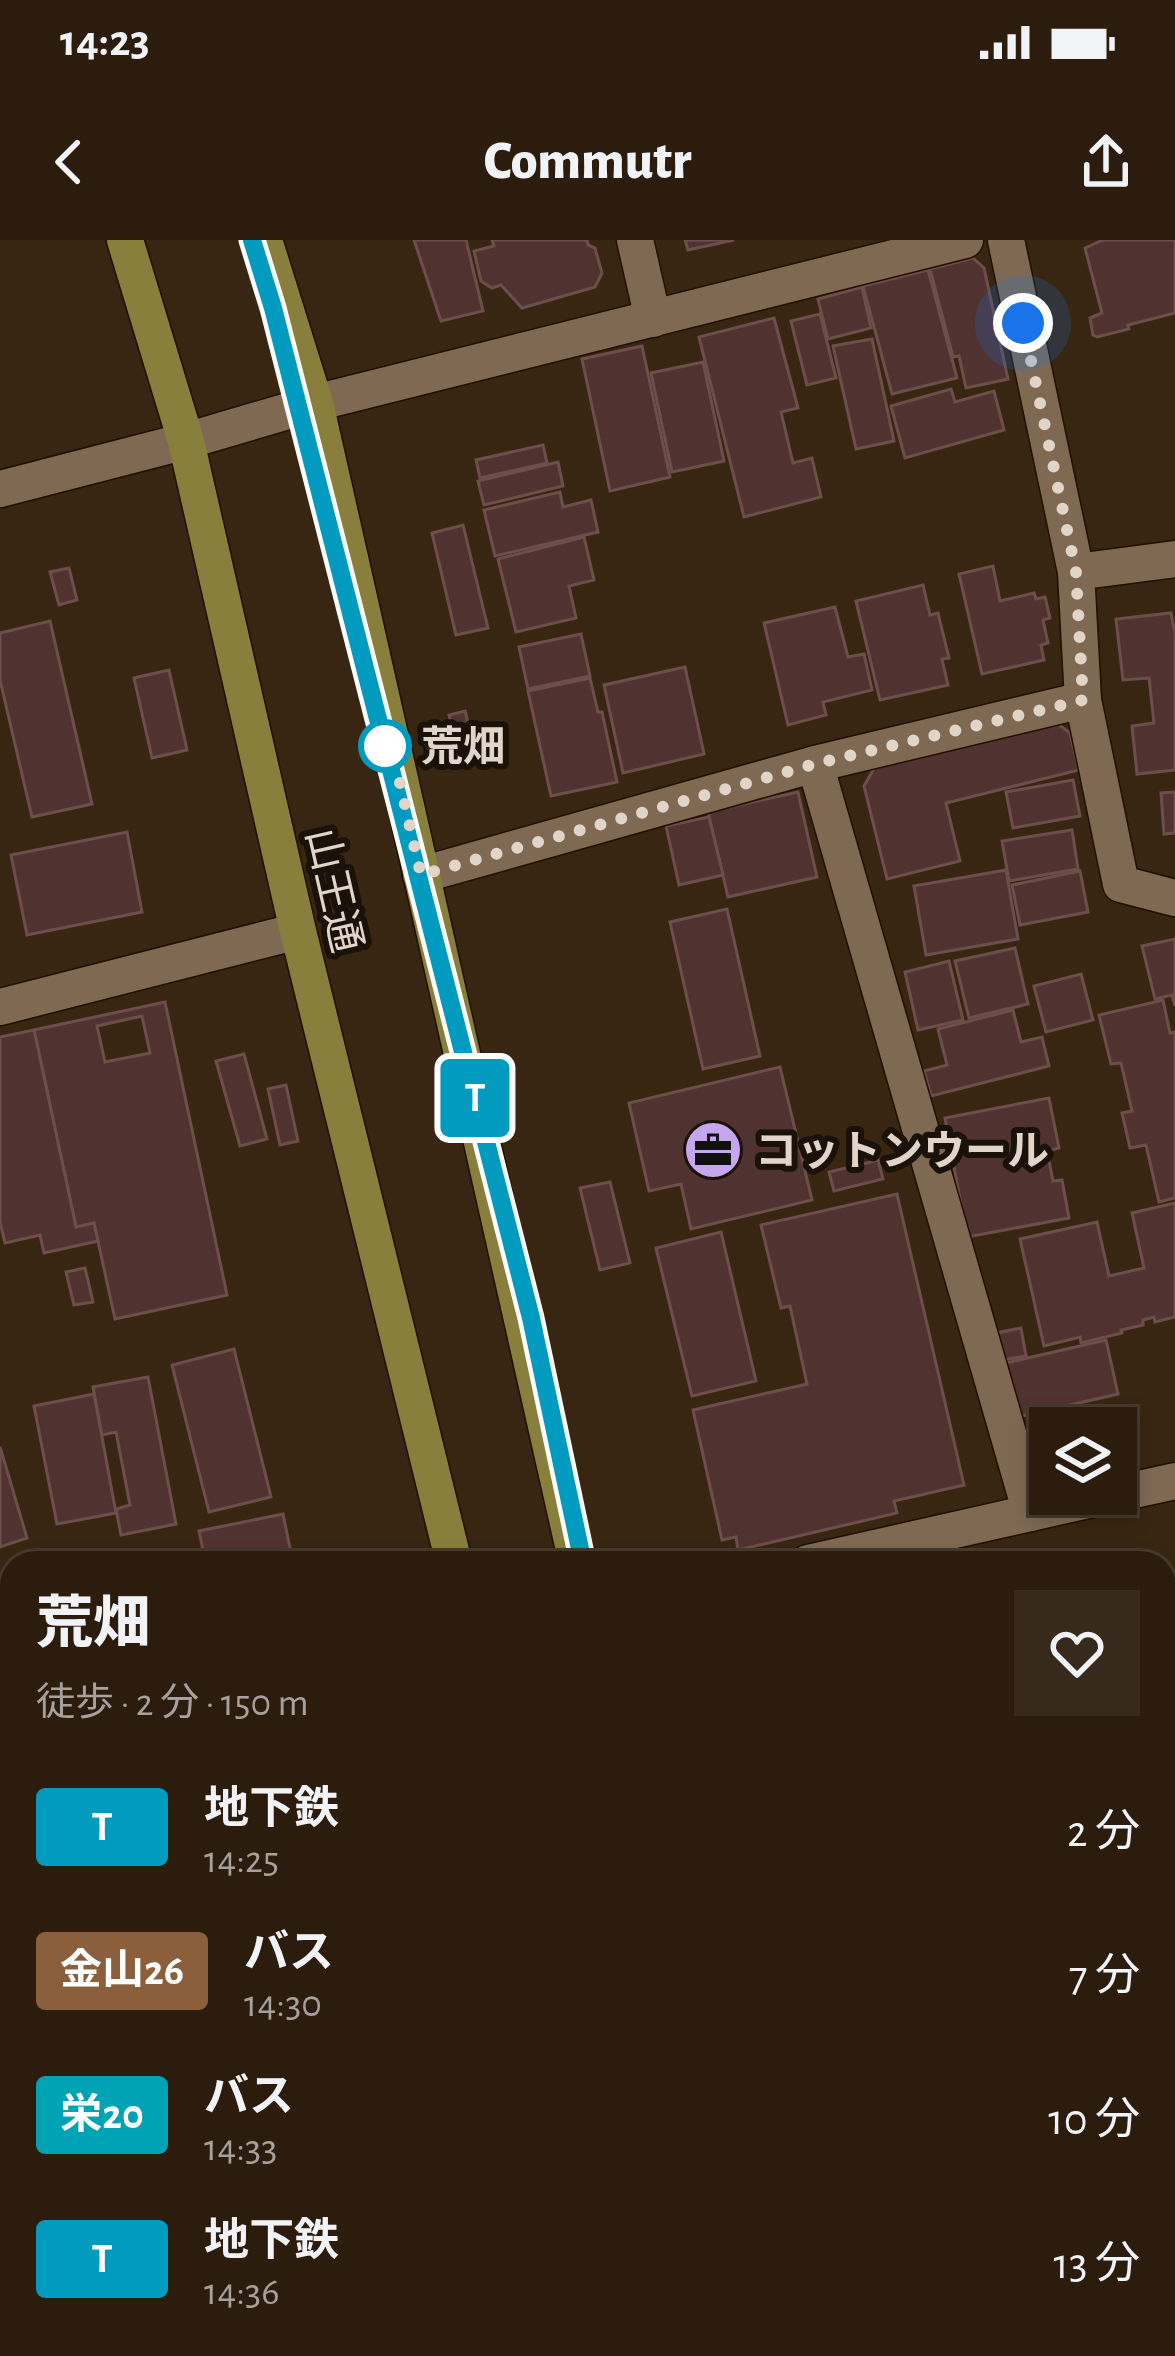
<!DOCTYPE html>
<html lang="ja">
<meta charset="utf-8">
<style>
body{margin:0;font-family:"Alegreya Sans","Noto Sans JP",sans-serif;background:#37291c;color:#f1f3f6;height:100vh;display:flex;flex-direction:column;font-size:45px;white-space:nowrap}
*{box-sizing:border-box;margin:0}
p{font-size:39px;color:#a6a19e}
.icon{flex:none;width:66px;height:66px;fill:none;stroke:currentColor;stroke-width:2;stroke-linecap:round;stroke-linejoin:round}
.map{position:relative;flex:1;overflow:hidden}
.panel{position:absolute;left:0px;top:1311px;width:1176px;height:807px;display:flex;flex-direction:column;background:#2b1c0e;border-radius:36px 36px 0 0;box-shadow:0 6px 18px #0003,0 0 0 3px #473a2e}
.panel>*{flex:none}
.badge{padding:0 24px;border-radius:9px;font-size:42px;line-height:78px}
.controls{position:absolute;left:1029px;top:1167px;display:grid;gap:24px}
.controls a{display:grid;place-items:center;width:108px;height:108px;border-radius:0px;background:#2b1c0e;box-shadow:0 6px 18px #0003,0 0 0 3px #473a2e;font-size:60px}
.you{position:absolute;width:60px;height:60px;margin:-30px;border:9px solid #fff;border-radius:50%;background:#1a73e8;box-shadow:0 0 0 18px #1a73e833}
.map>.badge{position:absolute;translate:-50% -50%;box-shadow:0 0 0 6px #fff}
.round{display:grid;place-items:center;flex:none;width:126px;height:126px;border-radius:0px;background:#37291c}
.head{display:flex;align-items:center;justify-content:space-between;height:204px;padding:0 36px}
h1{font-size:57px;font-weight:800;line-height:90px}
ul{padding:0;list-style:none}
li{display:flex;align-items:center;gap:36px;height:144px;padding:0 36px}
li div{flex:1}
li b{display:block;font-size:45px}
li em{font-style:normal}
li .badge{min-width:132px;font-weight:700;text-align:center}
.status{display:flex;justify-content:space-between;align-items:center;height:84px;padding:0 60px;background:#2b1c0e;direction:ltr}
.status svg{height:33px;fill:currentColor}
header{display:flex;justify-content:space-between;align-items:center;height:156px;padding:0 36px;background:#2b1c0e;font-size:54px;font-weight:800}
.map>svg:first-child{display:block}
</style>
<div class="status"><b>14:23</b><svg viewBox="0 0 49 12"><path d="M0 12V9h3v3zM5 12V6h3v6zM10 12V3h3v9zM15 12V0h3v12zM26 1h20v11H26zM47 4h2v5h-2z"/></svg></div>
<header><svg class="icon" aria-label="back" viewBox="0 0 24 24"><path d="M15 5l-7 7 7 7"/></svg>Commutr<svg class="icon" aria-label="share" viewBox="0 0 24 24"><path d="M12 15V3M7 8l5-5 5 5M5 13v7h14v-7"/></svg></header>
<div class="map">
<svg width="1175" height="2116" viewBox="0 0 1175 2116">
<rect width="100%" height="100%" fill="#392612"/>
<g fill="#503331" stroke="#6d4e4b" stroke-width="3" fill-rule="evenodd">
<polygon points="414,0 466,0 483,71 441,81"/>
<polygon points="492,0 587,0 588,5 595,8 602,33 595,47 522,68 501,45 492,48 481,41 474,11 494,6"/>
<polygon points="685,0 734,0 688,10"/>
<polygon points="1103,0 1175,0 1175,73 1128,85 1129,89 1097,97 1093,95 1090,78 1102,73 1085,8"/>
<polygon points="973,18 984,28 1008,139 966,148 959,116 953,117 930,29"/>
<polygon points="928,30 957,138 892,154 863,46"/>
<polygon points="862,47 871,88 828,99 818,59"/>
<polygon points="820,74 836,138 807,145 791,81"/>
<polygon points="774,78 798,168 781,172 793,223 812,218 821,257 744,277 699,97"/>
<polygon points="872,99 894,201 856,209 833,106"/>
<polygon points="642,106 670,237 610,251 582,119"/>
<polygon points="703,122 724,221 672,232 651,133"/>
<polygon points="951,149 955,162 994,151 1004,190 905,218 891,166"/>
<polygon points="543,205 547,223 480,238 476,220"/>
<polygon points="558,222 563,246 484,265 478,241"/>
<polygon points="560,252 563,267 591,260 598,292 495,316 484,270"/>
<polygon points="463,285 488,388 456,395 432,293"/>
<polygon points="584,297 594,340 569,346 576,378 516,392 498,319"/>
<polygon points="993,326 1000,361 1034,353 1036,359 1045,357 1050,378 1043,380 1048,403 1041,405 1044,420 982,434 959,334"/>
<polygon points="69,328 77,360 59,365 50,332"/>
<polygon points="923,345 930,375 938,373 949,418 942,419 948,445 880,460 856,361"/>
<polygon points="835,367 848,417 864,414 872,450 823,462 826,475 788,485 764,383"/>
<polygon points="1171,373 1175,394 1175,530 1137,534 1132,486 1154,483 1149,438 1123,440 1116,379"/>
<polygon points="50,381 92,564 32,577 0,440 0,393"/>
<polygon points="581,394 590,436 528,449 519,407"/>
<polygon points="685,427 704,514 623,533 604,445"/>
<polygon points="169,430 187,510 152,518 134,438"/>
<polygon points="590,438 598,472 602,472 617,542 551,556 528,451"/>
<polygon points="465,471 473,503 457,508 449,475"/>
<polygon points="1047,476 1070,493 1079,530 946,563 960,621 887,639 864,546 876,525"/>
<polygon points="1073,540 1080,576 1013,588 1006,552"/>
<polygon points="798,552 817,637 728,657 708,572"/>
<polygon points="1175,552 1175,593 1164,594 1161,553"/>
<polygon points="709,577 723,635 679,645 666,586"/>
<polygon points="1072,590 1078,629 1009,641 1002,601"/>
<polygon points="127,592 142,672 27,695 11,615"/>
<polygon points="1006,630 1018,699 926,715 914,646"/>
<polygon points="1080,631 1088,672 1020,685 1012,645"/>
<polygon points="727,669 760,816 703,829 670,682"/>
<polygon points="1175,699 1175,766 1172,755 1155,759 1142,706"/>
<polygon points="1015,708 1028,764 969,778 955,721"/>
<polygon points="949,721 963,780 918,790 905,732"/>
<polygon points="1081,734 1093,780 1046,792 1034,746"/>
<polygon points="1163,760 1170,793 1175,792 1175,958 1159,962 1146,905 1130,908 1122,873 1132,871 1121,823 1111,824 1099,775"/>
<path d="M165 762 227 1055 115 1079 94 983 76 987 34 790ZM142 776 150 813 105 822 97 786Z"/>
<polygon points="1013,770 1021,802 1042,797 1049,826 931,856 924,831 947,825 938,789"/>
<polygon points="34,790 76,987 94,983 98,1001 44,1013 40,995 5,1003 0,982 0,797"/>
<polygon points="244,814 267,899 240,906 216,821"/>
<polygon points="780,827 812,960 691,989 681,944 649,951 629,863"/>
<polygon points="286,845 298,901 280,905 268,849"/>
<polygon points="1049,858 1059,908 1047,911 1053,941 1062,940 1069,978 967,997 945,878"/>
<polygon points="878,920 883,939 834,951 829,932"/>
<polygon points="610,942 630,1023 600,1030 580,948"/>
<polygon points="897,954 964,1245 894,1261 897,1273 738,1310 736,1297 722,1300 693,1170 807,1144 790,1066 781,1068 761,985"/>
<polygon points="1175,963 1175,1077 1155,1082 1154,1077 1143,1080 1143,1085 1121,1090 1122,1093 1081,1103 1080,1097 1044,1106 1020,999 1097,982 1109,1036 1144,1028 1132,973"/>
<polygon points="721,992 756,1141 692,1156 656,1008"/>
<polygon points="85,1028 93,1062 74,1065 66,1032"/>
<polygon points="1021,1088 1026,1116 991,1122 986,1095"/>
<polygon points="1106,1100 1118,1154 1009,1179 997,1125"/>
<polygon points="234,1109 271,1257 209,1272 172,1125"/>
<polygon points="148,1137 176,1284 121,1295 116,1269 130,1265 116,1192 102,1195 93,1147"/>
<polygon points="94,1154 116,1273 57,1284 34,1166"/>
<polygon points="0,1207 27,1298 0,1307"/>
<polygon points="283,1274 293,1323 173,1323 204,1315 199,1291"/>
<polygon points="12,1340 12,1453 0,1456 0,1343"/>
<polygon points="1169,1436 1175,1454 1175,1584 1164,1587 1164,1438"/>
<polygon points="1175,1614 1175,2116 1087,2116 1084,2106 1164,2106 1164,1618"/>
<polygon points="0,1621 12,1648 12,1654 0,1659"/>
<polygon points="2,1764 12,1776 12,1819 0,1829"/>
<polygon points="186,2106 255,2106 259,2116 178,2116 188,2113"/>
</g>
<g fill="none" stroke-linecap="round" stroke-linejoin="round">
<defs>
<g id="minor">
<polyline points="635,0 653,79"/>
<polyline points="1006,0 1076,332 1083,460 1121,644 1175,658"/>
<polyline points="0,249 186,201 315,163 965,0"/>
<polyline points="1076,332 1175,319"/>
<polyline points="815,524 1031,1273"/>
<polyline points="421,635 815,524 1083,460"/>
<polyline points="0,767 298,691"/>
<polyline points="1116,1254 1175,1241"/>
<polyline points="808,1323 1115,1254"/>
<polyline points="0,1528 12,1553"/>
<polyline points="0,1861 12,1852"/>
</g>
<g id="major">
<polyline points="125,0 186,201 298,691 454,1323"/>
<polyline points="264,0 315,163 577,1323"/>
<polyline points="633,2106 636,2116"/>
<polyline points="770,2106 773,2116"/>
</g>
</defs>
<use href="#minor" stroke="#200f00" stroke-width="39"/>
<use href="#major" stroke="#200f00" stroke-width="39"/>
<use href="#minor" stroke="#7f6953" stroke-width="36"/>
<use href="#major" stroke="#897f3c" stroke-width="36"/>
</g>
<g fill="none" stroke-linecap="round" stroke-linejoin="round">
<defs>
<polyline id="line" points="252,0 273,68 531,1078 583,1323"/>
</defs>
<use href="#line" stroke="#fff" stroke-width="27"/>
<use href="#line" stroke="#009bbf" stroke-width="18"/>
<polyline stroke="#e1d4c8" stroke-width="12" stroke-dasharray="0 21.6" points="385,506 392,508 421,635 815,524 1083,460 1076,332 1023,83"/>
</g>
<defs>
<symbol id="office-disc" viewBox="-11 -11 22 22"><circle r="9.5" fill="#c7a6f0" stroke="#1a1109"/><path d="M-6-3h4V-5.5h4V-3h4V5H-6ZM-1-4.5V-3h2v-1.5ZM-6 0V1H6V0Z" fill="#111"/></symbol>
</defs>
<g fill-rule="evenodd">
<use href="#office-disc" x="680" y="877" width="66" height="66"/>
</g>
<circle fill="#fff" stroke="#009bbf" stroke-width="6" cx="385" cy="506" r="24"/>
<g text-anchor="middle" stroke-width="12" stroke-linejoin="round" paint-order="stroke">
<g font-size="42" font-weight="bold" fill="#e1d4c8" stroke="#1a1109" text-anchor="start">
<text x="421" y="521">荒畑</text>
</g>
<g font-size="42" fill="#e1d4c8" stroke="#1a1109">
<text transform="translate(335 650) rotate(77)" y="15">山王通</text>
</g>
<g font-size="42" font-weight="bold" fill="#e1d4c8" stroke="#1a1109" text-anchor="start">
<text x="755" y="925">コットンウール</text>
</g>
</g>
</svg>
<div class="controls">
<a><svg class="icon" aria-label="layers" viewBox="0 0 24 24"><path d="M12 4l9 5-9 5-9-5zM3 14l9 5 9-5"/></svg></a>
</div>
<div class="you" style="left:1023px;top:83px"></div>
<b class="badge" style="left:475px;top:858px;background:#009bbf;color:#fff">T</b>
<section class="panel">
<div class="head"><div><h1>荒畑</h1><p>徒歩 · 2 分 · 150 m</p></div><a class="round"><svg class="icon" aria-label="heart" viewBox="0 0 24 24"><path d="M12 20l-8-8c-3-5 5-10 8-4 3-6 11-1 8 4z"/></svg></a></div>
<ul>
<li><span class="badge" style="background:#009bbf;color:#fff">T</span><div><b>地下鉄</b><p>14:25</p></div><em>2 分</em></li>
<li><span class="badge" style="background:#8b5e3c;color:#fff">金山26</span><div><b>バス</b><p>14:30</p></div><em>7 分</em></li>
<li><span class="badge" style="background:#00a3b4;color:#fff">栄20</span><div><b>バス</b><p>14:33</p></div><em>10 分</em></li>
<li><span class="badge" style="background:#009bbf;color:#fff">T</span><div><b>地下鉄</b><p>14:36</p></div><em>13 分</em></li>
</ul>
</section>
</div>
